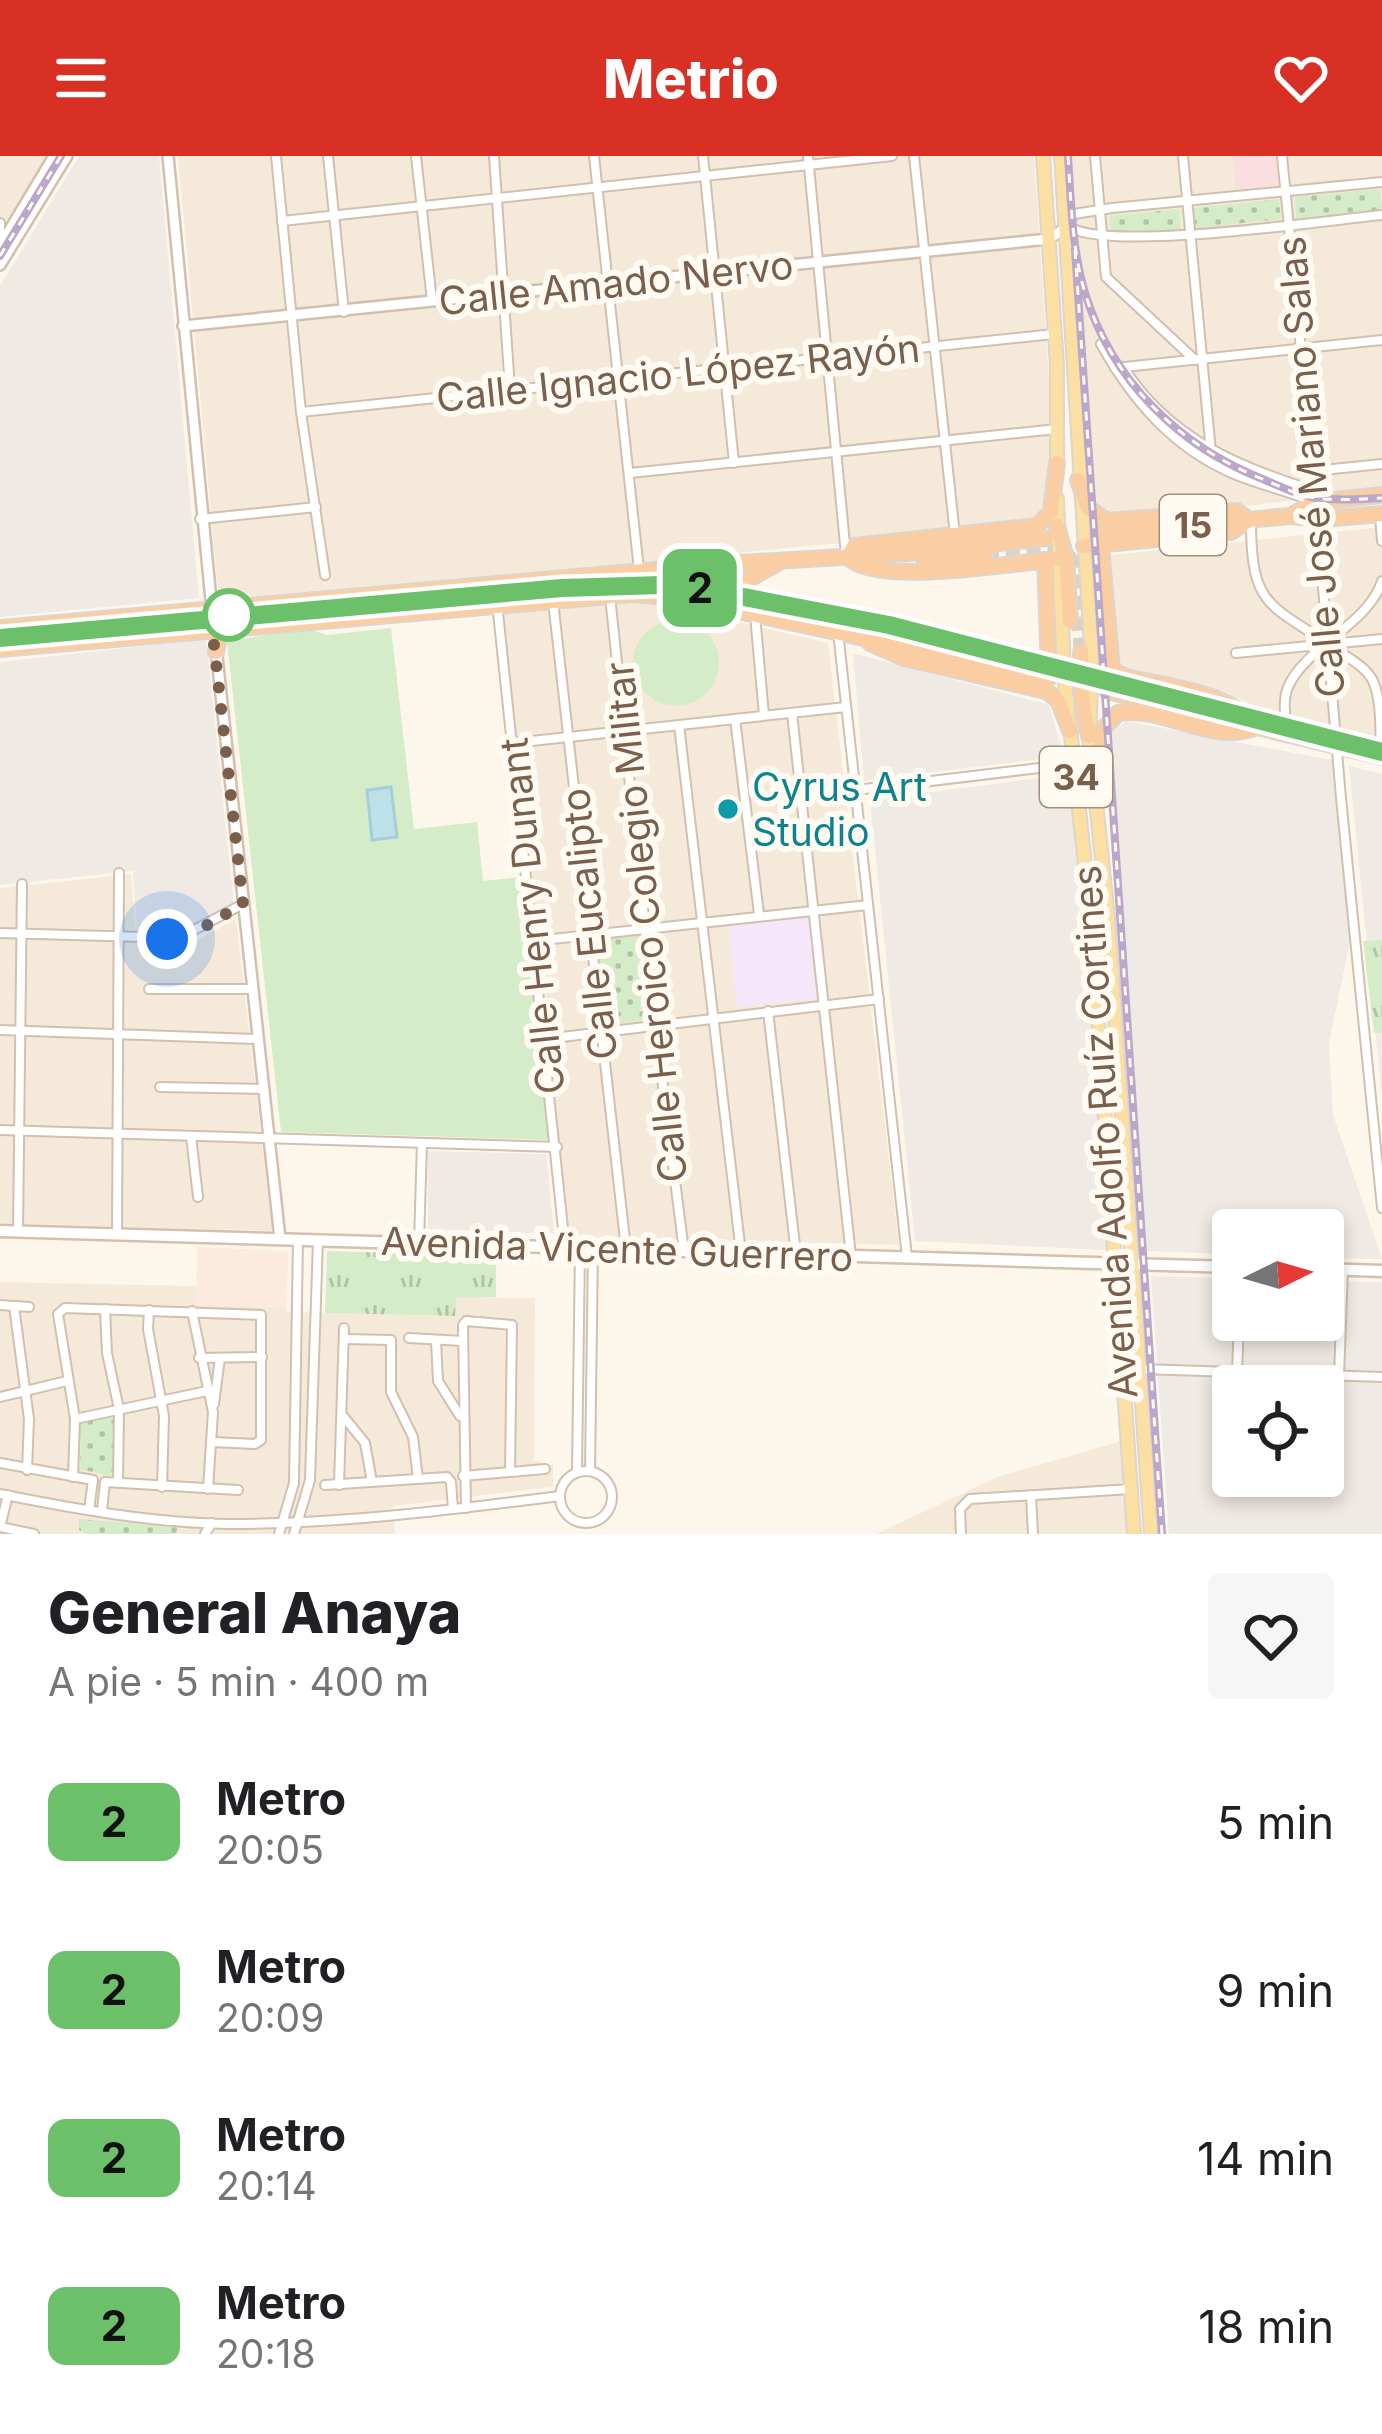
<!DOCTYPE html>
<html lang="es">
<meta charset="utf-8">
<style>
body{margin:0;font-family:Inter,sans-serif;background:#f6f6f6;color:#202124;height:100vh;display:flex;flex-direction:column;font-size:45px;white-space:nowrap}
*{box-sizing:border-box;margin:0}
p{font-size:39px;color:#757577}
.icon{flex:none;width:66px;height:66px;fill:none;stroke:currentColor;stroke-width:2;stroke-linecap:round;stroke-linejoin:round}
.map{position:relative;height:1378px;overflow:hidden}
.side{display:flex;flex-direction:column;background:#fff;flex:1}
.side>*{flex:none}
.badge{padding:0 24px;border-radius:18px;font-size:42px;line-height:78px}
.needle{width:78px;rotate:85deg}
.fabs{position:absolute;left:1212px;top:1053px;display:grid;gap:24px}
.fabs a{display:grid;place-items:center;width:132px;height:132px;border-radius:12px;background:#fff;box-shadow:0 6px 18px #0003;font-size:60px}
.you{position:absolute;width:60px;height:60px;margin:-30px;border:9px solid #fff;border-radius:50%;background:#1a73e8;box-shadow:0 0 0 18px #1a73e833}
.map>.badge{position:absolute;translate:-50% -50%;box-shadow:0 0 0 6px #fff}
.round{display:grid;place-items:center;flex:none;width:126px;height:126px;border-radius:12px;background:#f6f6f6}
.overview{display:flex;align-items:center;justify-content:space-between;height:204px;padding:0 48px}
h1{font-size:57px;font-weight:800;line-height:90px}
ul{padding:0;list-style:none}
li{display:flex;align-items:center;gap:36px;height:168px;padding:0 48px}
li div{flex:1}
li b{display:block;font-size:45px}
li em{font-style:normal}
li .badge{min-width:132px;font-weight:700;text-align:center}
header{display:flex;justify-content:space-between;align-items:center;height:156px;padding:0 48px;background:#d93025;color:#fff;font-size:54px;font-weight:800}
.map>svg:first-child{display:block}
</style>
<header><svg class="icon" aria-label="menu" viewBox="0 0 24 24"><path d="M4 6h16M4 12h16M4 18h16"/></svg>Metrio<svg class="icon" aria-label="heart" viewBox="0 0 24 24"><path d="M12 20l-8-8c-3-5 5-10 8-4 3-6 11-1 8 4z"/></svg></header>
<div class="map">
<svg width="1382" height="1378" viewBox="0 0 1382 1378">
<defs>
<pattern id="grass-tufts" width="24" height="20" patternUnits="userSpaceOnUse" patternTransform="scale(3)"><rect width="24" height="20" fill="#d5ecc8"/><path d="M3 7l-1-3M5 7V3M7 7l1-3M15 17l-1-3M17 17v-4M19 17l1-3" fill="none" stroke="#b2c2a5"/></pattern>
<pattern id="park-dots" width="8" height="8" patternUnits="userSpaceOnUse" patternTransform="scale(3)"><rect width="8" height="8" fill="#d5ecc8"/><path d="M2 2h.1M6 6h.1" fill="none" stroke="#b2c2a5" stroke-width="1.8" stroke-linecap="round"/></pattern>
</defs>
<rect width="100%" height="100%" fill="#fdf7eb"/>
<g fill="#f5ead9">
<polygon points="0,0 49,0 0,79"/>
<polygon points="178,0 1034,0 1052,266 1050,344 1045,360 1022,370 219,446"/>
<polygon points="1069,0 1382,0 1382,335 1089,367"/>
<polygon points="1382,371 1382,587 1264,559 1243,544 1117,514 1110,399"/>
<polygon points="653,446 828,487 899,1089 566,1081 492,456"/>
<polygon points="131,718 137,790 188,789 236,763 272,1075 0,1067 0,732"/>
<polygon points="0,1126 196,1130 196,1149 286,1151 287,1156 454,1160 456,1141 535,1142 534,1305 553,1309 553,1331 393,1350 395,1378 0,1378"/>
<polygon points="1125,1284 1132,1378 876,1378 1000,1320"/>
</g>
<polygon fill="#fdeadf" points="197,1091 289,1095 286,1151 196,1149"/>
<g fill="#efeae3" fill-rule="evenodd">
<polygon points="79,0 159,0 199,442 0,461 0,130"/>
<polygon points="206,483 234,749 186,780 137,781 133,715 0,729 0,506"/>
<polygon points="853,497 1049,549 1064,600 864,625"/>
<polygon points="1126,565 1332,604 1350,786 1329,886 1333,959 1382,1103 1323,1102 1323,1074 1233,1074 1233,1098 1145,1095 1111,577"/>
<polygon points="1349,610 1382,618 1382,941 1356,679"/>
<polygon points="1070,618 1108,1094 915,1085 870,644"/>
<polygon points="428,995 546,998 554,1078 428,1073"/>
<path d="M1151 1120 1233 1122V1164H1323V1125L1382 1126V1378H1169ZM1233 1230H1323V1320H1233Z"/>
</g>
<polygon fill="#f4e7fa" points="808,760 817,843 737,851 728,769"/>
<polygon fill="#fbdee0" points="1233,0 1276,0 1279,29 1236,34"/>
<g fill="url(#grass-tufts)">
<polygon points="1382,784 1382,877 1374,877 1363,785"/>
<polygon points="327,1095 496,1100 496,1141 456,1142 455,1160 325,1157"/>
</g>
<g fill="url(#park-dots)">
<polygon points="1380,33 1382,54 1296,63 1295,41"/>
<polygon points="1279,43 1281,63 1195,72 1193,52"/>
<polygon points="1179,53 1181,73 1111,80 1110,60"/>
<polygon points="643,775 652,863 603,870 593,780"/>
<polygon points="111,1257 116,1261 113,1316 110,1320 80,1313 81,1265"/>
<polygon points="79,1363 179,1371 175,1378 87,1378 79,1374"/>
</g>
<g fill="#d5ecc8">
<circle cx="676" cy="507" r="43"/>
<polygon points="391,472 414,673 477,666 483,725 521,721 550,984 281,976 227,485 309,473 327,479"/>
</g>
<polygon fill="#bee0e8" stroke="#a4cfda" stroke-width="3" points="391,631 397,681 372,684 367,634"/>
<g fill="none" stroke-linecap="round" stroke-linejoin="round">
<g stroke="#dcd1c3" stroke-width="14" stroke-dasharray="14 7" stroke-linecap="butt">
<polyline points="985,401 1050,395 1069,400 1073,407 1081,496"/>
<polyline points="1082,515 1107,525"/>
</g>
<defs>
<g id="minor">
<polyline points="276,0 301,256 325,419"/>
<polyline points="328,0 344,156"/>
<polyline points="416,0 432,145"/>
<polyline points="494,0 510,233"/>
<polyline points="594,0 639,414"/>
<polyline points="703,0 734,307"/>
<polyline points="808,0 846,399"/>
<polyline points="914,0 955,379"/>
<polyline points="1095,0 1106,121 1195,204"/>
<polyline points="1183,0 1211,296"/>
<polyline points="1282,0 1316,346"/>
<polyline points="282,65 892,0"/>
<polyline points="0,67 0,81"/>
<path d="M1067 69C1098 98 1329 64 1382 59"/>
<polyline points="1068,69 1074,58 1112,52 1382,26"/>
<path d="M1101 188C1133 245 1173 292 1234 318 1260 329 1288 335 1315 346"/>
<path d="M1123 211C1168 282 1238 311 1315 335"/>
<polyline points="1115,212 1382,184"/>
<polyline points="301,256 1054,178"/>
<polyline points="1313,315 1382,308"/>
<polyline points="630,317 1057,273"/>
<polyline points="1380,360 1382,385"/>
<polyline points="1317,361 1341,642 1382,1052"/>
<polyline points="200,363 316,351"/>
<path d="M1251 364C1251 454 1270 447 1337 494 1350 503 1366 511 1373 525 1382 545 1380 577 1381 600"/>
<polyline points="495,428 565,1091"/>
<polyline points="610,440 655,867 684,1095"/>
<polyline points="553,445 626,1093"/>
<polyline points="755,459 764,559"/>
<polyline points="838,476 907,1101"/>
<polyline points="1236,497 1382,483"/>
<polyline points="792,557 851,1100"/>
<polyline points="735,563 759,758"/>
<polyline points="679,569 741,1097"/>
<path d="M1287 578C1286 563 1282 545 1288 531 1306 490 1368 469 1382 425"/>
<polyline points="513,587 846,551"/>
<polyline points="856,634 1073,608"/>
<polyline points="0,777 179,782 243,748"/>
<polyline points="534,785 868,749"/>
<polyline points="149,833 253,833"/>
<polyline points="768,855 796,1098"/>
<polyline points="0,874 258,883"/>
<polyline points="545,883 879,843"/>
<polyline points="160,931 263,933"/>
<polyline points="0,974 557,991"/>
<polyline points="191,980 198,1041"/>
<polyline points="18,1076 22,728"/>
<polyline points="117,1079 119,717"/>
<polyline points="419,1087 422,987"/>
<polyline points="0,1149 29,1151"/>
<polyline points="14,1150 29,1263 27,1314"/>
<polyline points="105,1153 107,1197 119,1253 118,1327"/>
<polyline points="149,1154 148,1173 164,1260 162,1331"/>
<polyline points="192,1155 213,1256 208,1333"/>
<polyline points="409,1182 463,1185"/>
<polyline points="344,1183 391,1184 391,1236 413,1281 418,1323"/>
<polyline points="436,1185 438,1225 460,1260"/>
<polyline points="199,1202 262,1201"/>
<polyline points="1140,1213 1382,1221"/>
<polyline points="1237,1216 1239,1164"/>
<polyline points="1339,1220 1343,1113"/>
<polyline points="0,1241 67,1225"/>
<polyline points="214,1248 220,1202"/>
<polyline points="343,1260 365,1287 372,1326"/>
<polyline points="75,1263 207,1235"/>
<polyline points="0,1307 93,1324 89,1354"/>
<polyline points="590,1315 593,1093"/>
<circle cx="586" cy="1341" r="26"/>
<polyline points="577,1316 580,1092"/>
<polyline points="463,1320 545,1313"/>
<polyline points="73,1321 75,1263 58,1158 65,1152 261,1159 261,1284 255,1288 212,1286"/>
<polyline points="325,1329 447,1321 451,1326 453,1353"/>
<polyline points="339,1329 344,1172"/>
<path d="M0 1338C74 1353 153 1367 229 1368 339 1368 451 1354 560 1340"/>
<polyline points="8,1339 0,1371 34,1378"/>
<polyline points="1031,1339 1033,1378"/>
<polyline points="466,1352 463,1169 466,1165 512,1169 510,1315"/>
<polyline points="102,1355 105,1326 238,1334"/>
<polyline points="205,1378 212,1367"/>
<polyline points="279,1378 294,1327 298,1083"/>
<polyline points="294,1378 310,1324 318,1084"/>
<polyline points="961,1378 960,1353 970,1343 1131,1333"/>
</g>
<g id="tertiary">
<polyline points="168,0 214,475"/>
<polyline points="0,90 54,0"/>
<polyline points="0,109 67,0"/>
<polyline points="183,170 1049,83 1065,72"/>
<polyline points="216,492 280,1083"/>
</g>
<g id="secondary">
<polyline points="0,1075 1233,1111"/>
<polyline points="1323,1113 1382,1115"/>
</g>
<g id="primary">
<polyline points="1043,0 1057,210 1057,316"/>
<polyline points="1061,0 1092,506 1089,580 1108,761 1151,1378"/>
<polyline points="1057,343 1064,517 1091,763 1134,1378"/>
</g>
<g id="trunk">
<polyline points="1078,324 1088,352 1107,365 1237,355 1249,364 1231,376 1084,390"/>
<polyline points="1294,358 1316,346 1382,339"/>
<polyline points="1057,370 1066,402 1070,465"/>
<polyline points="1096,378 1290,360 1323,363 1382,358"/>
<path d="M1101 391 1112 514 1126 521C1171 532 1226 534 1257 571"/>
<polyline points="924,402 985,401"/>
<path d="M1056 403C1014 407 875 431 848 401L854 390 1037 370 1051 356 1057 307"/>
<polyline points="1045,404 1049,513"/>
<polyline points="755,458 740,441 738,429 776,408"/>
<polyline points="0,472 722,408 909,397 1046,382"/>
<polyline points="870,487 904,502 1046,535 1058,544 1070,575"/>
<polyline points="0,493 634,438 678,442 1049,522"/>
<polyline points="216,496 219,482 231,472"/>
<polyline points="1081,496 1082,543 1089,580"/>
<polyline points="1107,535 1382,601"/>
<path d="M1098 641 1102 574 1118 557C1166 549 1211 590 1257 571"/>
</g>
</defs>
<use href="#minor" stroke="#d1c0af" stroke-width="12"/>
<use href="#tertiary" stroke="#d1c0af" stroke-width="14"/>
<use href="#secondary" stroke="#d4c1ad" stroke-width="15"/>
<use href="#primary" stroke="#dcd5d0" stroke-width="16"/>
<use href="#trunk" stroke="#dcd5d0" stroke-width="18"/>
<use href="#minor" stroke="#fff" stroke-width="8"/>
<use href="#tertiary" stroke="#fff" stroke-width="9"/>
<use href="#secondary" stroke="#fff" stroke-width="10"/>
<use href="#primary" stroke="#fce0a3" stroke-width="12"/>
<use href="#trunk" stroke="#facea2" stroke-width="14"/>
<defs>
<g id="rail">
<path d="M1068 0C1071 46 1072 93 1085 137 1112 225 1180 291 1265 324 1281 331 1300 340 1317 342 1338 345 1361 343 1382 342"/>
<polyline points="1075,94 1162,1378"/>
<polyline points="0,100 61,0"/>
</g>
</defs>
<use href="#rail" stroke="#bba7c9" stroke-width="8"/>
<use href="#rail" stroke="#fffbf2" stroke-width="3" stroke-dasharray="9" stroke-linecap="butt"/>
</g>
<g fill="none" stroke-linecap="round" stroke-linejoin="round">
<defs>
<polyline id="line" points="0,482 562,432 661,429 702,433 889,469 1382,596"/>
</defs>
<use href="#line" stroke="#fff" stroke-width="27"/>
<use href="#line" stroke="#6bc069" stroke-width="18"/>
<polyline stroke="#7a5f4c" stroke-width="12" stroke-dasharray="0 21.6" points="167,783 192,778 243,748 210,453 229,459"/>
</g>
<circle fill="#fff" stroke="#6bc069" stroke-width="6" cx="229" cy="459" r="24"/>
<circle fill="#0f9aa8" stroke="#fffbf2" stroke-width="4.5" cx="728" cy="653" r="12"/>
<g text-anchor="middle" stroke-width="12" stroke-linejoin="round" paint-order="stroke">
<g fill="#fffbf2" stroke="#a28e7e" stroke-width="3">
<rect x="1160" y="339" width="66" height="60" rx="9"/>
<rect x="1040" y="591" width="72" height="60" rx="9"/>
</g>
<g font-size="36" font-weight="bold" fill="#7a5f4c">
<text x="1193" y="382">15</text>
<text x="1076" y="634">34</text>
</g>
<g font-size="39" fill="#7a5f4c" stroke="#fffbf2">
<text transform="translate(616 127) rotate(-6)" y="14">Calle Amado Nervo</text>
<text transform="translate(678 217) rotate(-6)" y="14">Calle Ignacio López Rayón</text>
<text transform="translate(1311 311) rotate(-95)" y="14">Calle José Mariano Salas</text>
<text transform="translate(532 760) rotate(-96)" y="14">Calle Henry Dunant</text>
<text transform="translate(646 766) rotate(-96)" y="14">Calle Heroico Colegio Militar</text>
<text transform="translate(589 768) rotate(-96)" y="14">Calle Eucalipto</text>
<text transform="translate(1105 976) rotate(-94)" y="14">Avenida Adolfo Ruíz Cortines</text>
<text transform="translate(617 1093) rotate(2)" y="14">Avenida Vicente Guerrero</text>
</g>
<g font-size="39" fill="#0d838f" stroke="#fffbf2" text-anchor="start">
<text x="752" y="645">Cyrus Art<tspan x="752" dy="45">Studio</tspan></text>
</g>
</g>
</svg>
<div class="fabs">
<a><svg class="needle" viewBox="-14 -14 28 28"><path d="M0-13l5 13h-10z" fill="#e53935"/><path d="M0 13l5-13h-10z" fill="#757577"/></svg></a>
<a><svg class="icon" aria-label="locate" viewBox="0 0 24 24"><circle cx="12" cy="12" r="6"/><path d="M12 2v4M12 18v4M2 12h4M18 12h4"/></svg></a>
</div>
<div class="you" style="left:167px;top:783px"></div>
<b class="badge" style="left:700px;top:432px;background:#6bc069;color:#111">2</b>
</div>
<section class="side">
<div class="overview"><div><h1>General Anaya</h1><p>A pie · 5 min · 400 m</p></div><a class="round"><svg class="icon" aria-label="heart" viewBox="0 0 24 24"><path d="M12 20l-8-8c-3-5 5-10 8-4 3-6 11-1 8 4z"/></svg></a></div>
<ul>
<li><span class="badge" style="background:#6bc069;color:#111">2</span><div><b>Metro</b><p>20:05</p></div><em>5 min</em></li>
<li><span class="badge" style="background:#6bc069;color:#111">2</span><div><b>Metro</b><p>20:09</p></div><em>9 min</em></li>
<li><span class="badge" style="background:#6bc069;color:#111">2</span><div><b>Metro</b><p>20:14</p></div><em>14 min</em></li>
<li><span class="badge" style="background:#6bc069;color:#111">2</span><div><b>Metro</b><p>20:18</p></div><em>18 min</em></li>
</ul>
</section>
